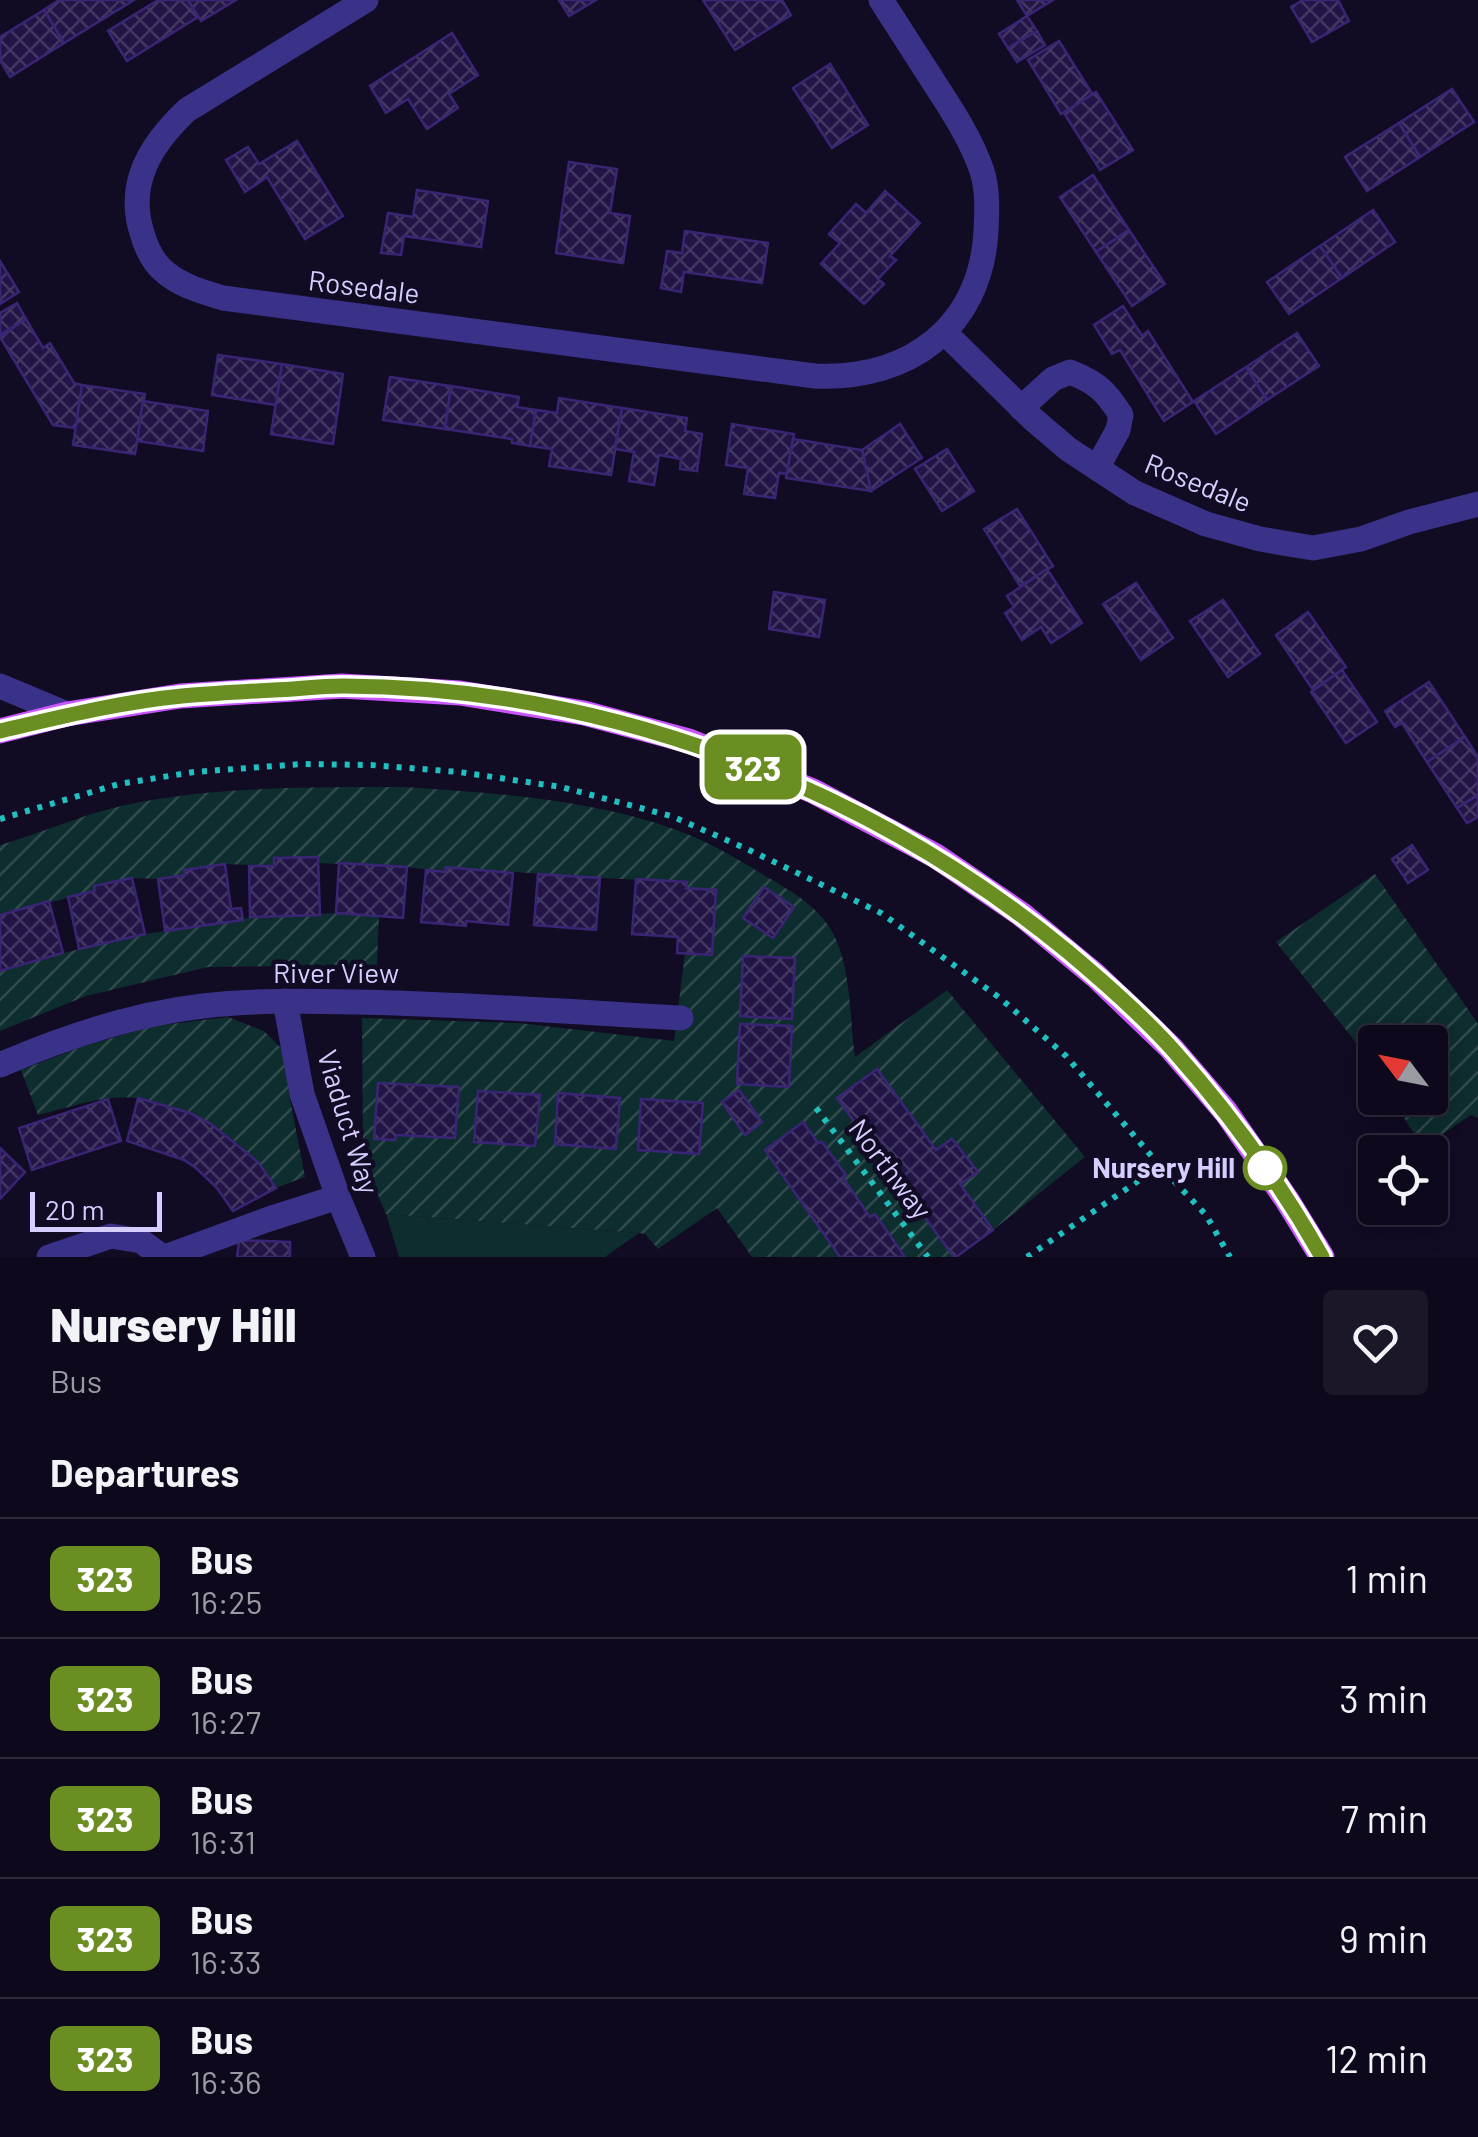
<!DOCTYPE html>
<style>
body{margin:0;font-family:Barlow,sans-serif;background:#1b1628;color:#f1f3f6;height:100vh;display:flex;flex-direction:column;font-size:38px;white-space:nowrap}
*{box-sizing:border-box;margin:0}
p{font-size:32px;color:#9a9aa3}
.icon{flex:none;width:55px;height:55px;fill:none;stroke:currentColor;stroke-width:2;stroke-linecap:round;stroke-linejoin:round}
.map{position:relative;height:1257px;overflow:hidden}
.details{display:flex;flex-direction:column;background:#0d081b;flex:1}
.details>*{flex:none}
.badge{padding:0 20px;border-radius:15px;font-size:35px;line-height:65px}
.needle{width:65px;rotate:302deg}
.buttons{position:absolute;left:1358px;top:1025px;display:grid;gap:20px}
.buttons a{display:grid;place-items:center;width:90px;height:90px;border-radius:10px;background:#0d081b;box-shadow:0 5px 25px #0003,0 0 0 2px #2d293a;font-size:50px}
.scale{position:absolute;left:30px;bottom:25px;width:132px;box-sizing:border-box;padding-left:10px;border:5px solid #d6ceff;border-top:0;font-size:28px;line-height:35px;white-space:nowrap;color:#d6ceff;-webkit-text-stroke:8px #110b24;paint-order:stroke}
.map>.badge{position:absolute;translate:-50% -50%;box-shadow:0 0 0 5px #fff}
h2{padding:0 50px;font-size:38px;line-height:90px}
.round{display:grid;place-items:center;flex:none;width:105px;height:105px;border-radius:10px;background:#1b1628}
.head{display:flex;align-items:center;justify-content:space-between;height:170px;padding:0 50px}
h1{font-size:48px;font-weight:800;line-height:75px}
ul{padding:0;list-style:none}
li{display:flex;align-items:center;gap:30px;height:120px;padding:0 50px;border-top:2px solid #2d293a}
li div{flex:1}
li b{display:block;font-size:38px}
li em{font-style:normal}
li .badge{min-width:110px;font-weight:700;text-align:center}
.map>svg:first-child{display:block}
</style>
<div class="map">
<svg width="1478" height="1257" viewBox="0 0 1478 1257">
<defs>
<pattern id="garden-furrows" width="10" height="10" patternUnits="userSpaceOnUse" patternTransform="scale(2.5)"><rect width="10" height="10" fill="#0e2d2e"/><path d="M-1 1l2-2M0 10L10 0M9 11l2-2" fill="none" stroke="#304a4d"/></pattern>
<pattern id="building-cross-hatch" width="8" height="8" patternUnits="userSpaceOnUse" patternTransform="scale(2.5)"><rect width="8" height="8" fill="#221546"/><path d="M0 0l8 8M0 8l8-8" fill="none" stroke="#413662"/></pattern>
</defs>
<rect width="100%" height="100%" fill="#110b24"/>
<polygon fill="#0e2d2e" points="386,1214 639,1233 605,1257 399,1257"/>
<g fill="url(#garden-furrows)">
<path d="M405 787C495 793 588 799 674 829 705 840 735 857 762 874 786 888 812 902 828 925 852 960 849 1015 855 1057L947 990 1085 1157 993 1230 960 1184 977 1172 952 1139 936 1150 838 1098 954 1257H905L875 1215 870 1217 843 1178 846 1175 823 1142 818 1143 803 1122 765 1151 840 1257H752L717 1208 658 1249 645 1234 639 1233 386 1214 374 1186 363 1151 362 1018 519 1023 674 1041 685 953 712 954 716 890 686 888V882L600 878 446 867 445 872 407 867 318 863V857L274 858V866L225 864 185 869V875L158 879 132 878 95 886V891L0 915V845C42 833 82 814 126 805 217 786 312 787 405 787Z"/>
<polygon points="1375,874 1478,1024 1478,1118 1471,1115 1423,1147 1391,1098 1430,1098 1430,1042 1375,1042 1375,1073 1354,1040 1276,942"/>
<polygon points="336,913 379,916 377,965 208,967 86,996 0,1031 0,971 79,949 145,934 242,920 250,917"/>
<path d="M228 1017 264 1031 281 1048 287 1065 289 1094 305 1177 276 1188C247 1146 216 1121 167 1106 157 1103 147 1099 137 1098 104 1094 69 1108 38 1115L21 1070 84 1046 154 1026Z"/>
</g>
<g fill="url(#building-cross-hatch)" stroke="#3a2575" stroke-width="2.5">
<polygon points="59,0 134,0 64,43 44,10"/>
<polygon points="158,0 188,0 198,17 127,61 108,31"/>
<polygon points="188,0 236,0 201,21"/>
<polygon points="559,0 596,0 569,16"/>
<polygon points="703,0 782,0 791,15 735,50"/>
<polygon points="1017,0 1053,0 1027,16"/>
<polygon points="1303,0 1338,0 1349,21 1312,42 1291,7"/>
<polygon points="44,10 64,43 10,77 0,60 0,37"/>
<polygon points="1027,16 1037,31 1008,48 999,34"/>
<polygon points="1037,31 1045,45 1017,62 1008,48"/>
<polygon points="452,33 478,75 449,94 458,108 427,129 408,99 386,113 370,86"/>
<polygon points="1059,41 1093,95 1061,114 1028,60"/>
<polygon points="830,64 868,125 832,148 793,88"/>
<polygon points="1452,89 1474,122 1420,157 1399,123"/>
<polygon points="1096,92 1133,150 1100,170 1064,113"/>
<polygon points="1399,123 1420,157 1367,191 1345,157"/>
<polygon points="297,141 343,216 305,239 267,177 245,192 226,160 248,147 259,164"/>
<polygon points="569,162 617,169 610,213 630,216 623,263 556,253"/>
<polygon points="1093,175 1129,230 1096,252 1060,197"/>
<polygon points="417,190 488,201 481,247 404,236 401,255 381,253 388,213 413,217"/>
<polygon points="885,191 920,223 890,256 896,260 878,279 884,284 864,304 821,264 840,243 829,234 856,204 866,213"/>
<polygon points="1373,210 1395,242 1342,278 1320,246"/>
<polygon points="1129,230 1165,284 1132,306 1096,252"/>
<polygon points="685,231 768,243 762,283 684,272 681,292 661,288 667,251 682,253"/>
<polygon points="1320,246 1342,278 1289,314 1267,282"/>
<polygon points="0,261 19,292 0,304"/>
<polygon points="17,303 26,319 0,335 0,313"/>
<polygon points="1123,306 1142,336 1148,331 1193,402 1164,421 1120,350 1112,354 1094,325"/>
<polygon points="26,319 43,348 50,343 74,383 82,385 76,428 53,425 0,337"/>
<polygon points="1297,333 1319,366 1267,400 1246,367"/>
<polygon points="218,355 282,364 276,405 212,395"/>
<polygon points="282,364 343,374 333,444 271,434"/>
<polygon points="1246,367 1267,400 1216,434 1194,401"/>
<polygon points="390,377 451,386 445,429 383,420"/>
<polygon points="82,385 145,394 135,454 73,445"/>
<polygon points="451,386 519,397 517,407 536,410 530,446 512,443 512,439 445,429"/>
<polygon points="559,398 622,408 611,475 549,466 552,449 530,446 536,410 557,413"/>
<polygon points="143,401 208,411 203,451 137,441"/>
<polygon points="622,408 687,418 685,431 702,434 697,471 680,469 681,459 659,455 654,485 629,481 634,452 615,449"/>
<polygon points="732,424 794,434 787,474 779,473 775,498 744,494 748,468 726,465"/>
<polygon points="900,424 922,458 871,491 862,450"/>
<polygon points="793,439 862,450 871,491 786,478"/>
<polygon points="947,449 974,491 942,511 915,469"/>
<polygon points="1017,509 1053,566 1020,586 984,529"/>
<polygon points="1047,569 1082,623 1051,643 1041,627 1022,640 1005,613 1014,607 1007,596"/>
<polygon points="1136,583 1173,638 1141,660 1103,604"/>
<polygon points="774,592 825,600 819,637 769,629"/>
<polygon points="1223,600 1260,654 1228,677 1190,621"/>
<polygon points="1308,612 1346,667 1313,690 1276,635"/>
<polygon points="1342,670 1377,722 1346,743 1311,692"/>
<polygon points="1429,682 1465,737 1427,762 1402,723 1395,727 1385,711"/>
<polygon points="1465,737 1478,757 1478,795 1457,808 1427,762"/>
<polygon points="1478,795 1478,817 1467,823 1457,808"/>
<polygon points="1412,845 1428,870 1408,883 1392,859"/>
<polygon points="318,857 320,915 250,917 249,866 274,866 274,858"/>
<polygon points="339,863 407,867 403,918 336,913"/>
<polygon points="225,864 231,909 241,908 243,920 165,931 158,879 185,875 184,870"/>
<polygon points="446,867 513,873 508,925 466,921 466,926 421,922 426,870 445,872"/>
<polygon points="538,874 600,878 596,930 534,925"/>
<polygon points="132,878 145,934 79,949 68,897 95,891 94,886"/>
<polygon points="636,879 687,882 686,888 716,890 712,955 677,953 678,937 632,934"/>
<polygon points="764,887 794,907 773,938 743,918"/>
<polygon points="49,901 63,953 0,971 0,915"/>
<polygon points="743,956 795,958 792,1019 740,1016"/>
<polygon points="740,1024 792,1026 789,1087 737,1084"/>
<polygon points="877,1069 936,1150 952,1139 978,1172 960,1184 993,1230 956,1257 954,1257 837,1098"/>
<polygon points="378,1083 459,1087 455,1138 396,1135 395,1140 374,1139"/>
<polygon points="739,1090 762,1122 745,1135 722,1102"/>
<polygon points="478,1091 540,1095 535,1146 474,1142"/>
<polygon points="558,1093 620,1098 616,1149 555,1144"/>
<polygon points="138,1098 190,1113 211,1124 258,1162 276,1188 233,1211 217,1188 196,1168 184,1160 127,1141"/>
<polygon points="108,1099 121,1141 32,1170 19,1128"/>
<polygon points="641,1099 703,1103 699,1154 638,1150"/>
<polygon points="803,1122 818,1143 822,1142 846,1175 843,1178 870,1217 875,1214 905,1257 840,1257 765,1150"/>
<polygon points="0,1148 25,1172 0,1199"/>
<polygon points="239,1240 290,1242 290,1257 237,1257"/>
</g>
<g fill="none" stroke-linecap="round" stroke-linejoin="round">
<g stroke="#21c0c0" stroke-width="6" stroke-dasharray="5 8" stroke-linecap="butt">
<polyline points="0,819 119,784 194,772 302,764 371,765 459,772 561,787 671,816 745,848 881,913 1000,998 1066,1056 1160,1166 1206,1215 1230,1257"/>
<polyline points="816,1108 928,1257"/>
<polyline points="1027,1257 1160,1166"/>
</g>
<g stroke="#3a3188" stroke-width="25">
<path d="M366 0 187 110C151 144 126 183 142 233 146 247 154 264 166 273 182 286 203 292 223 298L815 376C909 380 980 328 986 232 987 211 988 190 982 171 971 139 953 112 935 84 917 56 899 28 881 0"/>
<polyline points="945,333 1034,420 1068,449 1135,493 1206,524 1260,539 1313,548 1361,539 1409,522 1478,504"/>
<path d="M1021 408 1053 379 1070 372C1097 383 1105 390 1121 415L1118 430 1097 468"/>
<polyline points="0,686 67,714"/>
<polyline points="285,1001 302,1094 338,1197 363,1257"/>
<path d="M0 1065C64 1037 134 1014 203 1006 254 1000 305 1001 355 1002 464 1004 573 1012 681 1018"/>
<polyline points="49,1257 111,1236 141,1241 163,1257"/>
<polyline points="165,1257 269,1219 338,1197"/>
</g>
<polyline stroke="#ca55ff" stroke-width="25" points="0,731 67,714 180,696 342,686 460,693 584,713 689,741 813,791 936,856 1021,914 1096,976 1171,1048 1226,1112 1287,1200 1322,1257"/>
</g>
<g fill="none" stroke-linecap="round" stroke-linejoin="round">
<defs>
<path id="line" d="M0 731C60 717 120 702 182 696 212 693 243 692 274 690 297 689 320 686 343 686 606 687 865 785 1067 951 1104 982 1142 1015 1174 1051 1230 1114 1281 1184 1322 1257"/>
</defs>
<use href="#line" stroke="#fff" stroke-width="22"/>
<use href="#line" stroke="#6b8e23" stroke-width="15"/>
</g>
<circle fill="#fff" stroke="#6b8e23" stroke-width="5" cx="1265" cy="1168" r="20"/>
<g text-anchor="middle" stroke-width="9" stroke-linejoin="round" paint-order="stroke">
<g font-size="28" fill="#d6ceff" stroke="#110b24">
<text transform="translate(364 287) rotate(7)" y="10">Rosedale</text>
<text transform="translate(1198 483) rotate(22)" y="10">Rosedale</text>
<text x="336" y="983">River View</text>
<text transform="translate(348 1122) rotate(73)" y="10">Viaduct Way</text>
<text transform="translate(890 1169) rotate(53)" y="10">Northway</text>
</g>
<g font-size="28" font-weight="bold" fill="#d6ceff" stroke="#110b24" text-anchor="end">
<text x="1235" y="1178">Nursery Hill</text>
</g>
</g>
</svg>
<div class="buttons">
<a><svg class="needle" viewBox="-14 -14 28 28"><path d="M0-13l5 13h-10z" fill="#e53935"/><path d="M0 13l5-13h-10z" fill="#9a9aa3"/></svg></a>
<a><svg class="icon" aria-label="locate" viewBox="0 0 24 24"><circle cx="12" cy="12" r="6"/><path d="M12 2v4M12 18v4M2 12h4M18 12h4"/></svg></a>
</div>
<div class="scale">20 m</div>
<b class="badge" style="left:753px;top:767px;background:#6b8e23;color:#fff">323</b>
</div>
<section class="details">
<div class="head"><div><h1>Nursery Hill</h1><p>Bus</p></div><a class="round"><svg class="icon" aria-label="heart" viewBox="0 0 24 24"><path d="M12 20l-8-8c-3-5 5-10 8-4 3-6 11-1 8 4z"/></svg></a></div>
<h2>Departures</h2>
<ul>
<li><span class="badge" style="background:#6b8e23;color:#fff">323</span><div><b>Bus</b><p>16:25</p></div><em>1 min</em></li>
<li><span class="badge" style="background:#6b8e23;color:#fff">323</span><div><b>Bus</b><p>16:27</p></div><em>3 min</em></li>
<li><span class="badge" style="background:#6b8e23;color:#fff">323</span><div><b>Bus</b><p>16:31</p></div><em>7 min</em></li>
<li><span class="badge" style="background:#6b8e23;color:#fff">323</span><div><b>Bus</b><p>16:33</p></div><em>9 min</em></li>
<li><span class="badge" style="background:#6b8e23;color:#fff">323</span><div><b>Bus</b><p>16:36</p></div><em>12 min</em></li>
</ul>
</section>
